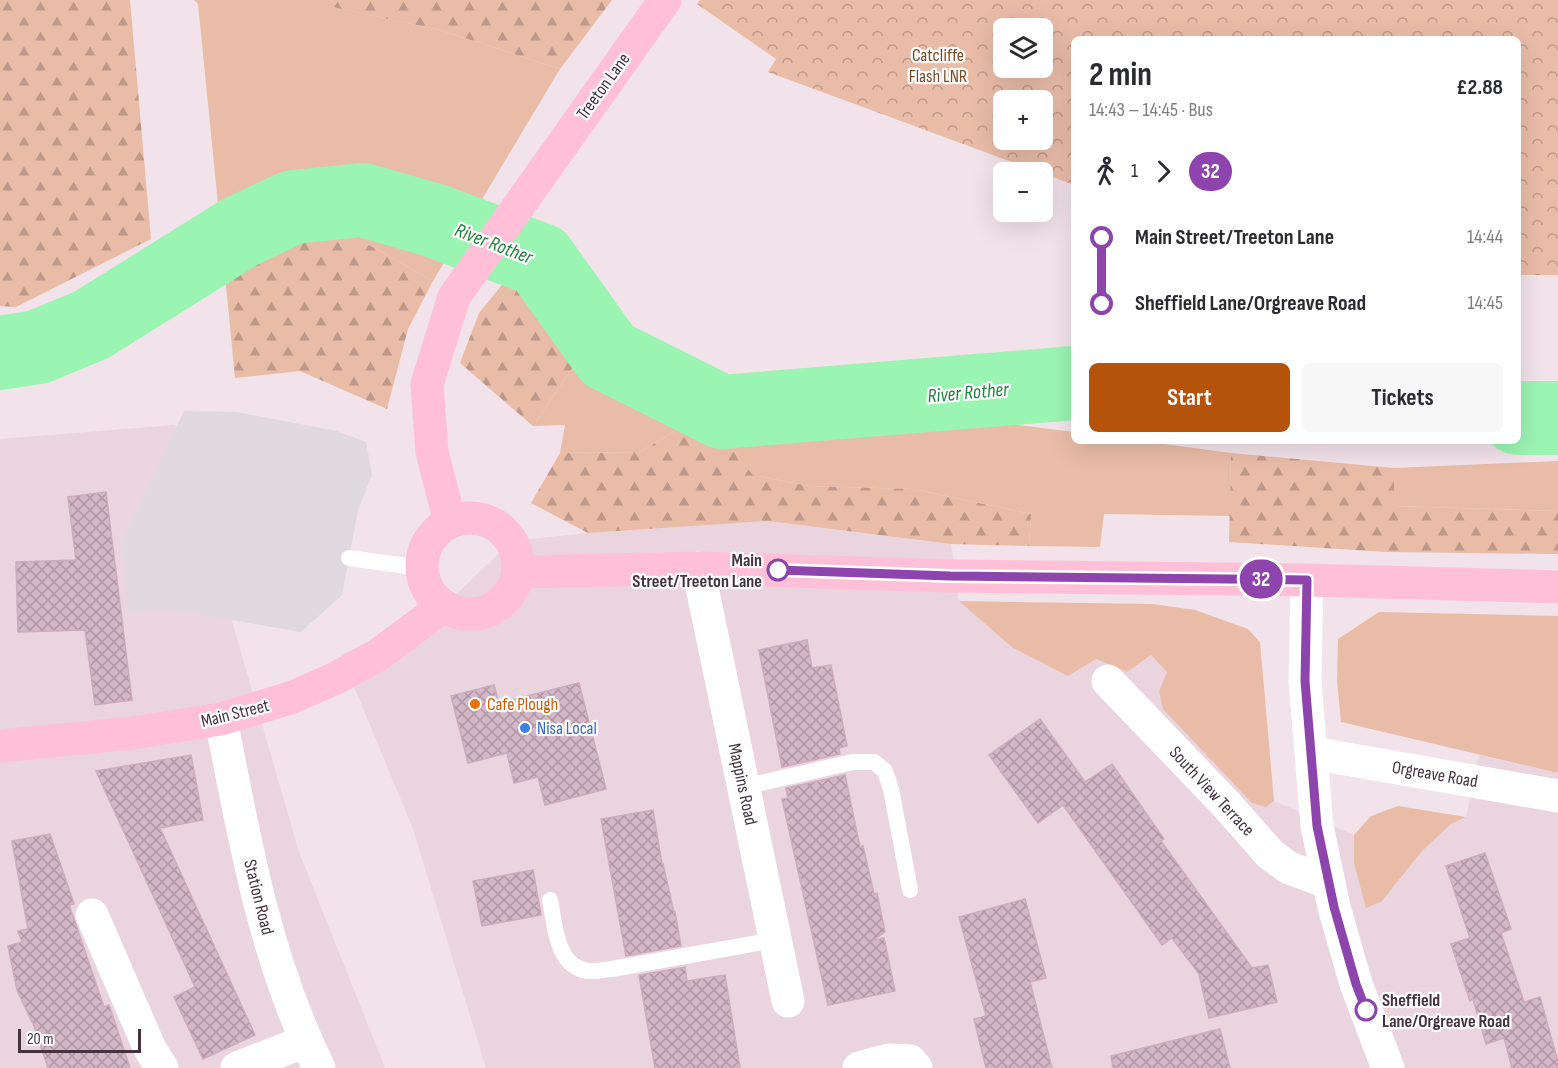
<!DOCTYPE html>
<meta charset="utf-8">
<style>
body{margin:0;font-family:"Sofia Sans Condensed",sans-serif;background:#f7f7f7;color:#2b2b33;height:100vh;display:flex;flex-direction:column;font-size:22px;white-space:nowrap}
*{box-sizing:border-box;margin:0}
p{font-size:20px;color:#7c7c81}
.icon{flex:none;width:33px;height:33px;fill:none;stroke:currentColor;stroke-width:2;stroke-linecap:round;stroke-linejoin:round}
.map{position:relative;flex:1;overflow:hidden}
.sheet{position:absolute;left:1071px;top:36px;width:450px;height:408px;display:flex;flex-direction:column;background:#fff;border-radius:9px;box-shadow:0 6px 24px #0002}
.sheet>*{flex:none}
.badge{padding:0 12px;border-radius:20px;font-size:21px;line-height:39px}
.buttons{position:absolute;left:993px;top:18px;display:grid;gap:12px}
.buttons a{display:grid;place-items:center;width:60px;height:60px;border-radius:9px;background:#fff;box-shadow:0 6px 24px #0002;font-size:30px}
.scale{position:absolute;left:18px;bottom:15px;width:123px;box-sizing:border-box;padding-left:6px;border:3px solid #44323c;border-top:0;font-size:16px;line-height:21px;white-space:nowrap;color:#44323c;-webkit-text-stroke:4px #fff;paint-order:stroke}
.map>.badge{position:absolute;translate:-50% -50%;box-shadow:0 0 0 3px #fff}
.legs{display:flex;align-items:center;gap:9px;height:66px;padding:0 18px;font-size:20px}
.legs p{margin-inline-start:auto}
.summary{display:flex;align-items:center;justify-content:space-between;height:102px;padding:0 18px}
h1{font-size:33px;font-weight:700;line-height:45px}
.primary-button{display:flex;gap:12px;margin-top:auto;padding:12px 18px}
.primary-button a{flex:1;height:69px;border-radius:9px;background:#b45309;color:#fff;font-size:24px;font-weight:700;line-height:69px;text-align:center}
.primary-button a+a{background:#f7f7f7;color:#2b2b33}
ul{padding:0 18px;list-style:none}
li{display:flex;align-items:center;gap:21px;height:66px;font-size:22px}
li i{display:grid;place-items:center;width:9px;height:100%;margin:0 8px;background:currentColor}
li i::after{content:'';width:15px;height:15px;margin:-8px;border:4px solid;border-radius:50%;background:#fff}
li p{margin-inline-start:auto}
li:first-child i{background:linear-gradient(#0000 50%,currentColor 0)}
li:last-child i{background:linear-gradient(currentColor 50%,#0000 0)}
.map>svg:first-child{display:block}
</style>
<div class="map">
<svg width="1558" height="1068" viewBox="0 0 1558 1068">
<defs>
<pattern id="forest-firs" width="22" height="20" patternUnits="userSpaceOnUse" patternTransform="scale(1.5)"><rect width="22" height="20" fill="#e9bca8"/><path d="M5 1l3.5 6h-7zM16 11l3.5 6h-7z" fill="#be998a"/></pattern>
<pattern id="park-crowns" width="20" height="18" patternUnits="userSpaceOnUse" patternTransform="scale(1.5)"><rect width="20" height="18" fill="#e9bca8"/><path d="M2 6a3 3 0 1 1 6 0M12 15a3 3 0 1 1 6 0" fill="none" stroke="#be998a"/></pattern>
<pattern id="building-cross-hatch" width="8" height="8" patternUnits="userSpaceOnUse" patternTransform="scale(1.5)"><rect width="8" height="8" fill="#d4b7c7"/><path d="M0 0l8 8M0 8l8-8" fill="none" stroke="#ae95a3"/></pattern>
</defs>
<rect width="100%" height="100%" fill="#f2e2e9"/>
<g fill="#ead4de">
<polygon points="175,425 299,852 385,1068 0,1068 0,439"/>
<polygon points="768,521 951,544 959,601 1127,672 1151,655 1167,672 1159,691 1266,807 1274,801 1354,835 1354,863 1382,901 1422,851 1451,824 1466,817 1479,755 1558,773 1558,1068 486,1068 413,829 341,655 444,606 512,541 588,533"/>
</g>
<g fill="#e9bca8">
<polygon points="194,0 322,0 324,5 440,30 560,69 433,281 371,246 270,228 223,254 198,4"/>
<polygon points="579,358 613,387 692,421 640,452 560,453 565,425 533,426"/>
<polygon points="1002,423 1074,432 1074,441 1142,441 1231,453 1230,516 1104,514 1100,547 1029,546 1031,514 913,489 809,486 753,475 717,431"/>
<polygon points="1558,461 1558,511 1394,506 1394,468"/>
<polygon points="959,601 1153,604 1195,610 1248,629 1260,642 1274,801 1266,807 1252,803 1163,709 1159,691 1167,672 1151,655 1127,672 1096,659 1068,676 1013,648"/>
<polygon points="1379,612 1558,616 1558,773 1341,722 1337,680 1338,639"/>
<polygon points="1398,806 1466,817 1451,824 1422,851 1382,901 1366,908 1354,863 1354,835 1371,816"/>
</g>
<g fill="url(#forest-firs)">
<polygon points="0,0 130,0 151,239 16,307 0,306"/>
<polygon points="322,0 612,0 560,69 440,30 323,5"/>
<polygon points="270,228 322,228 371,246 433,281 408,329 387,409 300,371 235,378 223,254"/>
<polygon points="510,275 579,358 533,426 460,363 479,313"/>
<polygon points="692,421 717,431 753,475 809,486 913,489 1031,514 1029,546 951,544 768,521 588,533 531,503 560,453 640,452"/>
<polygon points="1231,453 1394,468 1394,506 1558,511 1558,554 1387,552 1229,542"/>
</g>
<path fill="url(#park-crowns)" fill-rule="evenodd" d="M700 0H1558V275H1518V39H1074V185L768 72 776 59 697 4ZM1004 28H1042V68H1004ZM1004 100H1042V140H1004Z"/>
<polygon fill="#dfd8dc" points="184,411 237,412 336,431 366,442 372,475 358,510 342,595 301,632 168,609 130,612 121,544"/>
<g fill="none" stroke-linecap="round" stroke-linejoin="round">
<g stroke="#9af4b2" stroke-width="74">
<polyline points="0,353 38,347 91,325 240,232 293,207 363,200 433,220 540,260 608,355 722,412 1074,383"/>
<polyline points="1518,418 1558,418"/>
</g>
</g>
<g fill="url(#building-cross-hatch)" stroke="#cfaabe" stroke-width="1.5">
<polygon points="106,492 132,700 95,705 85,630 18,632 16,562 76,560 68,497"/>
<polygon points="807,640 812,668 831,665 847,746 839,748 840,754 782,767 759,650"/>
<polygon points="579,683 606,789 545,805 538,777 514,783 507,753 468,763 451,696 494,685 499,703"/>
<polygon points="1040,719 1085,782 1112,764 1164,839 1161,841 1252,968 1268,965 1277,1002 1209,1018 1199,974 1172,938 1162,945 1063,805 1038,823 989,755"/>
<polygon points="191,755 203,820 160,828 255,1035 203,1059 174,997 195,987 96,771"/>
<polygon points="845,775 860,847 863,846 874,894 877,893 885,932 872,941 884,938 895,991 828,1005 782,799 788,798 786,788"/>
<polygon points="653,810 662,864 663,864 674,913 675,912 681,946 626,956 601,819"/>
<polygon points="50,834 74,904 69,905 75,922 104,1007 109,1005 130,1068 48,1068 34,1026 17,990 8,946 22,942 18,931 28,929 12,841"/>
<polygon points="1485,853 1511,929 1501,933 1524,1002 1540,997 1558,1062 1558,1068 1512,1068 1504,1038 1486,1044 1473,999 1470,1001 1451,944 1470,938 1446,866"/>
<polygon points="533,870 541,915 482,926 473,881"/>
<polygon points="1025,899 1046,978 1030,982 1052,1068 986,1068 974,1019 986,1016 959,917"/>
<polygon points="685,967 687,981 725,975 740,1068 655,1068 639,975"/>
<polygon points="1220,1029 1230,1068 1113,1068 1111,1056"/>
</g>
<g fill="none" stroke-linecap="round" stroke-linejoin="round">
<g stroke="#fff" stroke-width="16">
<polyline points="349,558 422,568"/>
<polyline points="743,787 853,762 874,762 885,771 891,789 910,890"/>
<path d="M550 900C555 925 556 967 588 971 595 972 605 969 612 969L775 940"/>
</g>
<g stroke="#fff" stroke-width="33">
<polyline points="698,568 788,1001"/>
<polyline points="1307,580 1305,681 1317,826 1334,907 1356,984 1388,1068"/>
<polyline points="1108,681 1225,803 1270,854 1289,868 1328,882"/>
<path d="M221 719C244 838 265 959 319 1068"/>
<polyline points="1312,753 1558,796"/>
<polyline points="92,915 150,1049 162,1068"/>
<polyline points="237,1068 306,1041"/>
<polyline points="859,1068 889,1060 910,1061 916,1068"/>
</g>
<g stroke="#ffbfd7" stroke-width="33">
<circle cx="470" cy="566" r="48"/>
<polyline points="450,522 432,452 427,384 454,297 665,0"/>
<polyline points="519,572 698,568 950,576 1307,580 1558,587"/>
<polyline points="0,746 132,733 221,719 293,697 336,678 378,655 444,606"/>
</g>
</g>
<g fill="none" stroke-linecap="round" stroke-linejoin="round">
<defs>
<polyline id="line-1" points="778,570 950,576 1307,580 1305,681 1317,826 1334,907 1356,984 1366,1010"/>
</defs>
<use href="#line-1" stroke="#fff" stroke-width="14"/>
<use href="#line-1" stroke="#8e44ad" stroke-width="9"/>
</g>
<g fill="#fff" stroke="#8e44ad" stroke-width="3">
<circle cx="778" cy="570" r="10"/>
<circle cx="1366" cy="1010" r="10"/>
</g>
<circle fill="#e8710a" stroke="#fff" stroke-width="2" cx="475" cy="704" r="6"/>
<circle fill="#3f7fe0" stroke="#fff" stroke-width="2" cx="525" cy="728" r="6"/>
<g text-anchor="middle" stroke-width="4.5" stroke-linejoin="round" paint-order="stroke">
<g font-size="18" fill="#784c23" stroke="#fff">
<text x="938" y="61">Catcliffe<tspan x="938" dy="21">Flash LNR</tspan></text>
</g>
<g font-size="18" fill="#44323c" stroke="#fff">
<text transform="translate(603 86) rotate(-54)" y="6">Treeton Lane</text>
<text transform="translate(235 713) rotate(-14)" y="6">Main Street</text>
<text transform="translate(1435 774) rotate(10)" y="6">Orgreave Road</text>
<text transform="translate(743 784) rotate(78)" y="6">Mappins Road</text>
<text transform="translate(1212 791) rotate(47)" y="6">South View Terrace</text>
<text transform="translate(259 897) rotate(76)" y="6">Station Road</text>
</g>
<g font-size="18" font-weight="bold" fill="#44323c" stroke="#fff" text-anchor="end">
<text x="762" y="566">Main<tspan x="762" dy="21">Street/Treeton Lane</tspan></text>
<text x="1382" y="1006" text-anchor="start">Sheffield<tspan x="1382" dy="21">Lane/Orgreave Road</tspan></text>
</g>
<g font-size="18" fill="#c56008" stroke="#fff" text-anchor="start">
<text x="487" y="710">Cafe Plough</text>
</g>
<g font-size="18" fill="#366cbe" stroke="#fff" text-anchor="start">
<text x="537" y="734">Nisa Local</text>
</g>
<g font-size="20" font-style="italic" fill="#20833c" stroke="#fff">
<text transform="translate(494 243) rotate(21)" y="7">River Rother</text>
<text transform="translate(968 392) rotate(-5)" y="7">River Rother</text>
</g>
</g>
</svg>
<div class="buttons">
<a><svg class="icon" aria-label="layers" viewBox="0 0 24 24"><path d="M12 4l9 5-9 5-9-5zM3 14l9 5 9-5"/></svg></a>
<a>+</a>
<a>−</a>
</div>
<div class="scale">20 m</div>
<b class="badge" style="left:1261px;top:579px;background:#8e44ad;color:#fff">32</b>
<section class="sheet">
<div class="summary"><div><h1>2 min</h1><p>14:43 – 14:45 · Bus</p></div><b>£2.88</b></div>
<div class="legs"><svg class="icon" aria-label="walk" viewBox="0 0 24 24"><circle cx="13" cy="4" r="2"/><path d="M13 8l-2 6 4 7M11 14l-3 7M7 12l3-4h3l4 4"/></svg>1<svg class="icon" aria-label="forward" viewBox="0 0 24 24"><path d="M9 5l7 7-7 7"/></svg><b class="badge" style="background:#8e44ad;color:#fff">32</b></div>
<ul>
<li><i style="color:#8e44ad"></i><b>Main Street/Treeton Lane</b><p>14:44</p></li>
<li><i style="color:#8e44ad"></i><b>Sheffield Lane/Orgreave Road</b><p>14:45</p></li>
</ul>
<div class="primary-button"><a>Start</a><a>Tickets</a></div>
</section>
</div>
